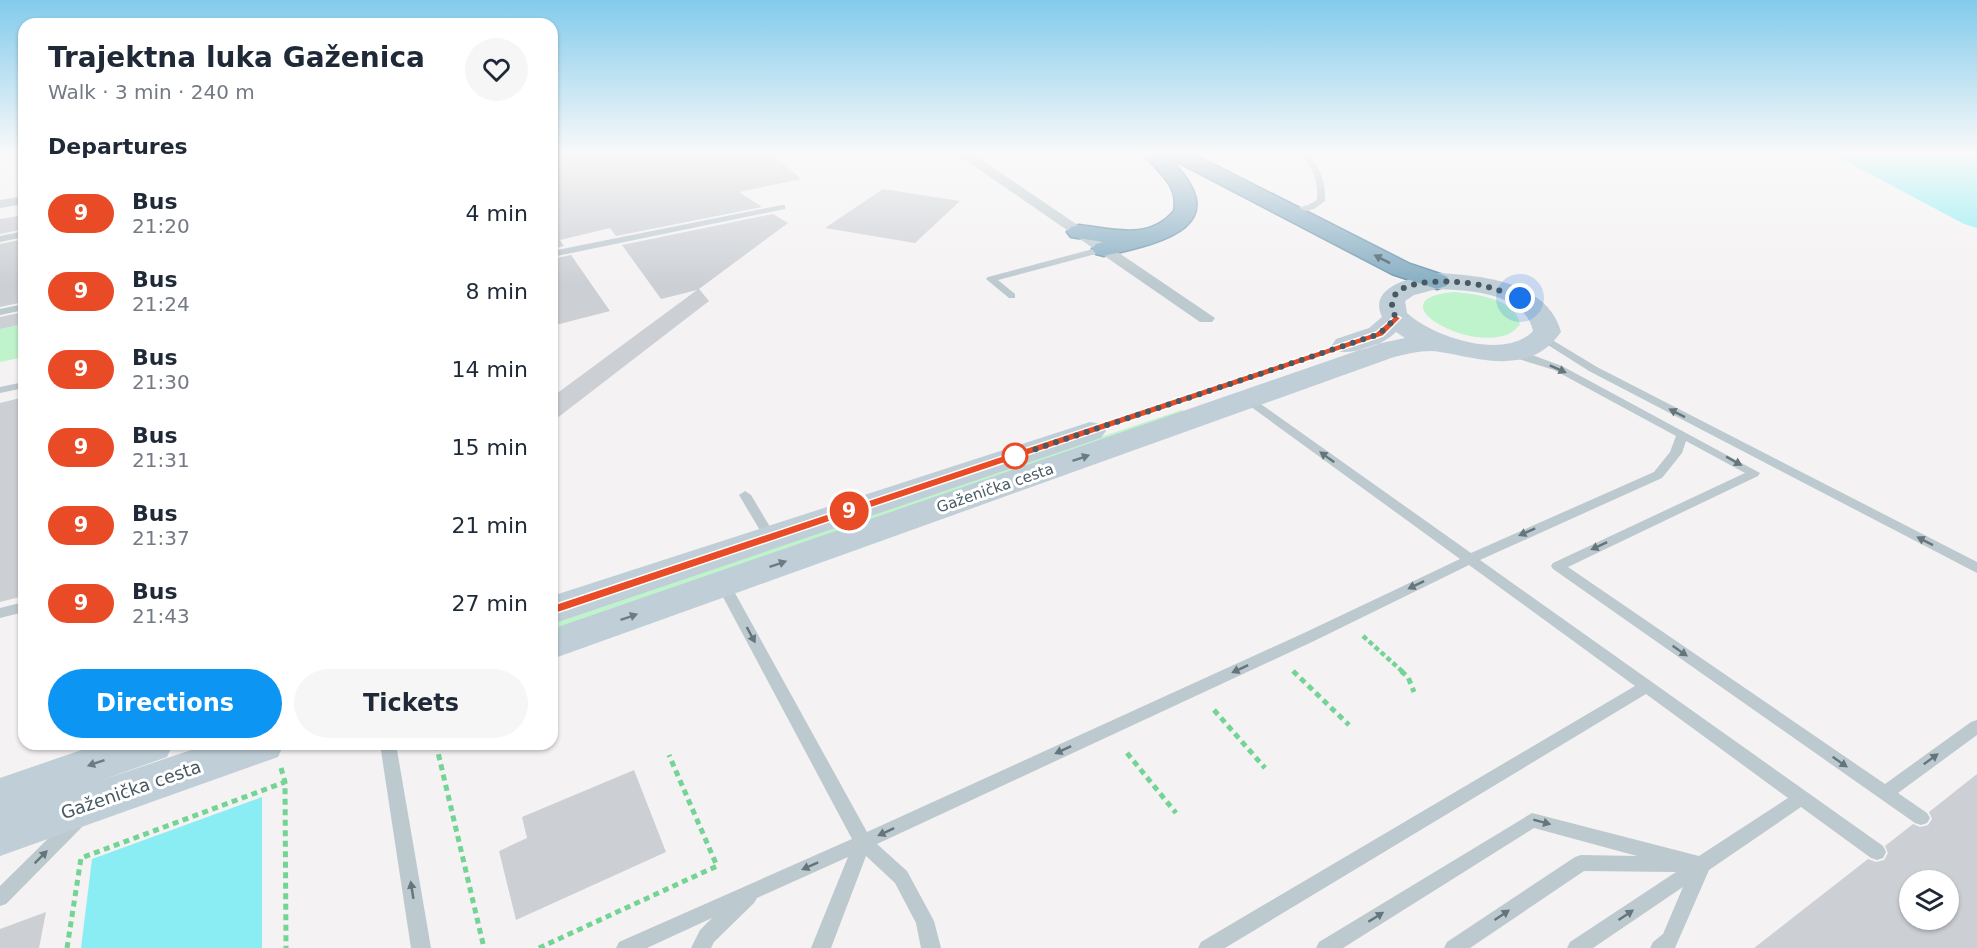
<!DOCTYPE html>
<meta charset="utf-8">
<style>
body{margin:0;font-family:"DejaVu Sans",sans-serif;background:#f6f6f7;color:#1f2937;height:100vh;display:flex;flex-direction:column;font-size:22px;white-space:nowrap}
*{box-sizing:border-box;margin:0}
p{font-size:20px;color:#747a83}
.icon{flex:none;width:33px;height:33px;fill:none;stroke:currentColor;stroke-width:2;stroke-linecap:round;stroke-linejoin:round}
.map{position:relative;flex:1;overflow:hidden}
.drawer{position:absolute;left:18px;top:18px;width:540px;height:732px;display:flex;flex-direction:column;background:#fff;border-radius:18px;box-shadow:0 2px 4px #0004}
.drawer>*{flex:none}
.badge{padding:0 12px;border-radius:20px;font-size:21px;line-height:39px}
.buttons{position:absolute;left:1899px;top:870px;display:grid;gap:12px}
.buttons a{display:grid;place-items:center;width:60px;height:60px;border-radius:50%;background:#fff;box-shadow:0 2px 4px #0004;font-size:30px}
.you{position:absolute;width:30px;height:30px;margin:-15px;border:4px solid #fff;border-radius:50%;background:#1a73e8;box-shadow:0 0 0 9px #1a73e833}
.map>.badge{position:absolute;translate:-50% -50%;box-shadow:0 0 0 3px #fff}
h2{padding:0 30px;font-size:22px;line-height:54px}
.round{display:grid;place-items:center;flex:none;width:63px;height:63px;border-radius:32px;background:#f6f6f7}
.summary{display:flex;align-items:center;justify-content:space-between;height:102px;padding:0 30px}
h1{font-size:28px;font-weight:800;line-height:45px}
.action{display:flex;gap:12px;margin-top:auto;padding:12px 30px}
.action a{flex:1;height:69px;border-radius:36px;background:#0d95f3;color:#fff;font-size:24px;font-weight:800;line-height:69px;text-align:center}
.action a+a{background:#f6f6f7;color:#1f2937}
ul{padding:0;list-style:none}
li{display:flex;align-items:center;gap:18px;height:78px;padding:0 30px}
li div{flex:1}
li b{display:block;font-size:22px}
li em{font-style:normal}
li .badge{min-width:66px;font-weight:700;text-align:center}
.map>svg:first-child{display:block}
</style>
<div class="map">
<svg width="1977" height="948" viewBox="0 0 1977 948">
<rect width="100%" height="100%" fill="#f4f2f2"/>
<g fill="#bff3cb">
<path d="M1454 292C1475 294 1515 298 1520 324 1493 366 1365 300 1454 292Z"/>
<polygon points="24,324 24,357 0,362 0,329"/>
<polygon points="1182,410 1187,414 552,632 552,620"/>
</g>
<g fill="#89edf3">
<polygon points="1829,152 1977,152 1977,228 1964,224"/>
<polygon points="262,797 262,948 81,948 92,859"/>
</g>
<g fill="#ccd0d5" fill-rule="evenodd">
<polygon points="552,152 771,152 801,179 739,192 762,207 616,236 610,228 560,240 564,246 552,249"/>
<polygon points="883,189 960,201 915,243 825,228"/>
<polygon points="773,214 788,223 699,289 709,301 552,422 552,397 697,290 661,299 622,245"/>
<polygon points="24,215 24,229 0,234 0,219"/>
<polygon points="24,239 24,302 0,307 0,244"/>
<polygon points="571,255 610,311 552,326 552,259"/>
<polygon points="24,312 24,324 0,329 0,317"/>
<polygon points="24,397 24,596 0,602 0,403"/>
<polygon points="634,770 666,852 516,920 499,851 527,838 522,817"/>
<path d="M1977 774V948H1754L1868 859 1876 862 1884 860 1888 853 1885 846 1913 824 1920 827 1928 825 1932 819 1929 812ZM1910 880H1948V920H1910Z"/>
<polygon points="46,912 39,948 0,948 0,929"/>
</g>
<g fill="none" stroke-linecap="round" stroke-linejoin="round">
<defs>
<path id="highway" d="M1144 152H1163L1166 155 1164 152H1189L1410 264 1446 276 1450 281 1446 286 1437 289 1392 274 1168 157C1238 226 1164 242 1104 256L1096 254 1092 249 1096 244 1104 242 1071 237 1067 232 1071 227 1079 225C1113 229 1149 241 1174 211 1179 187 1161 174 1146 157Z"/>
</defs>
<use href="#highway" stroke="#7299af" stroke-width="3"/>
<polyline stroke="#74d496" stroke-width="4.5" stroke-dasharray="5 3" stroke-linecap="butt" points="1363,636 1403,672"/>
<g stroke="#74d496" stroke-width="5" stroke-dasharray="6 4.5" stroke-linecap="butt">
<polyline points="1293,671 1349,725"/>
<polyline points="1401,671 1408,677 1414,692"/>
<polyline points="1214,710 1265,768"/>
<polyline points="436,744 484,948"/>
<polyline points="1127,753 1176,813"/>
<polyline points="281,768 285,782"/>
<polyline points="67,948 81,858 285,782 286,948"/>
<polyline points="539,948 717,866 669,755"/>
</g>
<g fill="#bcc9cf" fill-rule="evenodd">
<path d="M1293 152 1305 153C1320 164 1326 182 1325 201L1314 209 1290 215 1286 213 1287 211 1308 205 1317 200C1318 186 1315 169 1304 159 1301 156 1296 154 1293 152Z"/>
<polygon points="782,205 785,205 785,209 552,257 552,251"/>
<polygon points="24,231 24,237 0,242 0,236"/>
<polygon points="1104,246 1107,247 1107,251 998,280 1015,294 1015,298 1009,298 986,279 988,277"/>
<polygon points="24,304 24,310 0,315 0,309"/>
<polygon points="1544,335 1597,367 1977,562 1977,573 1589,371 1540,340 1539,338"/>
<polygon points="1513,351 1535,356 1562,366 1760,473 1758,476 1568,567 1885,784 1971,722 1977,720 1977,735 1898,793 1927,813 1930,818 1927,823 1921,825 1915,823 1553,569 1551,566 1553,563 1745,473 1686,441 1682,453 1662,478 1480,560 1883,846 1886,852 1883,858 1877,860 1871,858 1801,807 1709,870 1675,948 1650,948 1653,942 1663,934 1683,887 1593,948 1567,948 1570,942 1676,872 1584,871 1470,948 1444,948 1447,942 1575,857 1581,855 1637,856 1534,828 1343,948 1316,948 1319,942 1532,813 1699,856 1788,798 1646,694 1225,948 1198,948 1201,942 1635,686 1469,565 1314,641 877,844 907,871 934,921 941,948 921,948 916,923 895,883 866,856 831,948 811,948 848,857 757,898 754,903 714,942 711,948 691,948 700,930 712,918 647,948 616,948 619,942 852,839 716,584 718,581 728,581 730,584 867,832 1304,633 1460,559 1243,401 1242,399 1243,397 1251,397 1471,553 1654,472 1670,452 1676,436 1554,370 1509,356 1508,354"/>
<polygon points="24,382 24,388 0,393 0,387"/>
<polygon points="745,491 751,495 776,537 775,540 770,541 764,537 739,495"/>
<polygon points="24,602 24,612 0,618 0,608"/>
<polygon points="380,744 396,744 431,948 411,948"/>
<polygon points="75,816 81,818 84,823 81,828 6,904 0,906 0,886 69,818"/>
</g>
<g fill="#bcc9cf" fill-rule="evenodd">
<polygon points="954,152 970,152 1215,318 1212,322 1200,322"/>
<polygon points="24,196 24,204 0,208 0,200"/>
</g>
<g fill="#bfced7" fill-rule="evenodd">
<path d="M1437 273C1481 275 1548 282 1561 332 1530 376 1483 359 1440 352 1426 349 1408 354 1394 357L552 659V629L1377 344 1405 338 1396 332C1383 345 1354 355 1336 351L1332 345 1336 339 1369 328 1382 317C1367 285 1415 277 1437 273ZM1437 289C1469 290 1525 293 1533 331 1505 361 1433 337 1407 313L1405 301 1414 295Z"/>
<polygon points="1090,422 1101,424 1106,431 1101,438 552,624 552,596"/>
<polygon points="99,744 173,744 167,757 99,781 209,744 284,744 278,757 0,856 0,778"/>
</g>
<use href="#highway" fill="#87aec3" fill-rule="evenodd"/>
</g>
<defs><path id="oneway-solid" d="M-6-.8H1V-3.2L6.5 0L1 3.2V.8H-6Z" transform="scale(1.5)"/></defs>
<use fill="#4e626b" href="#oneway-solid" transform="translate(1382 259) rotate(-153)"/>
<g fill="#65757c">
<use href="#oneway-solid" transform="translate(1558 369) rotate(24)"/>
<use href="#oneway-solid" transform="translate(1677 413) rotate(-153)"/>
<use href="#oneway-solid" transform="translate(1327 457) rotate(-144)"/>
<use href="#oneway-solid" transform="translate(1734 461) rotate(29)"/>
<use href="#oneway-solid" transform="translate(1527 532) rotate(156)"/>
<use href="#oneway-solid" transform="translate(1925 541) rotate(-153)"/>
<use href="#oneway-solid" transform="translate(1599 546) rotate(155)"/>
<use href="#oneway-solid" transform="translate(1416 585) rotate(154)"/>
<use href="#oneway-solid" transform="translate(751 635) rotate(62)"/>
<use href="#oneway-solid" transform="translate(1680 651) rotate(35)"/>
<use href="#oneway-solid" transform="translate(1240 669) rotate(155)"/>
<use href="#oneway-solid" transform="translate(1063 750) rotate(155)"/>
<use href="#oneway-solid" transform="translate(1931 759) rotate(-36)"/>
<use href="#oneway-solid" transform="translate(1840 762) rotate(35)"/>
<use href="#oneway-solid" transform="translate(1542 822) rotate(15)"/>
<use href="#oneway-solid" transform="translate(886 832) rotate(155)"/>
<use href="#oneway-solid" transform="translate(41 857) rotate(-45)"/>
<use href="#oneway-solid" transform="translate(810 866) rotate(156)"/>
<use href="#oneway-solid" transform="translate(412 890) rotate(-99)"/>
<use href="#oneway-solid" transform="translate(1502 915) rotate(-34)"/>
<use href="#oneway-solid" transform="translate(1626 915) rotate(-34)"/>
<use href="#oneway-solid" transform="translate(1376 917) rotate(-32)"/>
</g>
<g fill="#6c7c84">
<use href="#oneway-solid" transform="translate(1081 458) rotate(-19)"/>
<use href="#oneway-solid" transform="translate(778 564) rotate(-19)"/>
<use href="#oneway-solid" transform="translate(629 617) rotate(-19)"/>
<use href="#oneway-solid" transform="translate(96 763) rotate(161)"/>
</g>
<linearGradient id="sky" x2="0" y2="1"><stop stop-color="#82cbec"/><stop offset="0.54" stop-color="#faf9f9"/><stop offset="1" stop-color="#faf9f9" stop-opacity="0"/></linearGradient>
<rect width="1977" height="284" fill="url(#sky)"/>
<polygon fill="#e84b25" stroke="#fff" stroke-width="1.5" points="1396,315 1401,318 1383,336 557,613 547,613 545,610 547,607 1376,332"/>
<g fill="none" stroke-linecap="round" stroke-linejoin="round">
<path stroke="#485961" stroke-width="6" stroke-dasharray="0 10.8" d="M1015 456 1379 334 1396 318C1373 274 1457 280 1480 285 1494 288 1507 293 1520 298"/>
</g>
<circle fill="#fff" stroke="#e84b25" stroke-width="3" cx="1015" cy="456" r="12"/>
<g text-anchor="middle" stroke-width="6" stroke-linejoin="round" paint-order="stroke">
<g font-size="15" fill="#485961" stroke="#fff">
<text transform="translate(995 488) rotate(-19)" y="5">Gaženička cesta</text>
</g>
<g font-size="18" fill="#485961" stroke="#fff">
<text transform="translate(131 790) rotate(-19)" y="6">Gaženička cesta</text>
</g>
</g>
</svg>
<div class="buttons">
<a><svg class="icon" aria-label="layers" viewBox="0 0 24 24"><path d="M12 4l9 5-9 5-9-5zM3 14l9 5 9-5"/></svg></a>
</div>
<div class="you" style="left:1520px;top:298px"></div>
<b class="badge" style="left:849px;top:511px;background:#e84b25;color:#fff">9</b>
<section class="drawer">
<div class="summary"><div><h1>Trajektna luka Gaženica</h1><p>Walk · 3 min · 240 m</p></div><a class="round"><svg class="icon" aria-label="heart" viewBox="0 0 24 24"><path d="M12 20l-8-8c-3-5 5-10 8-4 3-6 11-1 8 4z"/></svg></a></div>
<h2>Departures</h2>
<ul>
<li><span class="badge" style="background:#e84b25;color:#fff">9</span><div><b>Bus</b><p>21:20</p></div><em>4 min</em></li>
<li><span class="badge" style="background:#e84b25;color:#fff">9</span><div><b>Bus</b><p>21:24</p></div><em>8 min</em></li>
<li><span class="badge" style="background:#e84b25;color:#fff">9</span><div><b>Bus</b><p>21:30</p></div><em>14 min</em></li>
<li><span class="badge" style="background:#e84b25;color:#fff">9</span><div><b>Bus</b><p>21:31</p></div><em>15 min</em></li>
<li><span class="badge" style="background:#e84b25;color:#fff">9</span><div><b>Bus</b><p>21:37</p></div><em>21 min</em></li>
<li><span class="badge" style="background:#e84b25;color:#fff">9</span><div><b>Bus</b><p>21:43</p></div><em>27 min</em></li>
</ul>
<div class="action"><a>Directions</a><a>Tickets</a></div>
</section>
</div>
